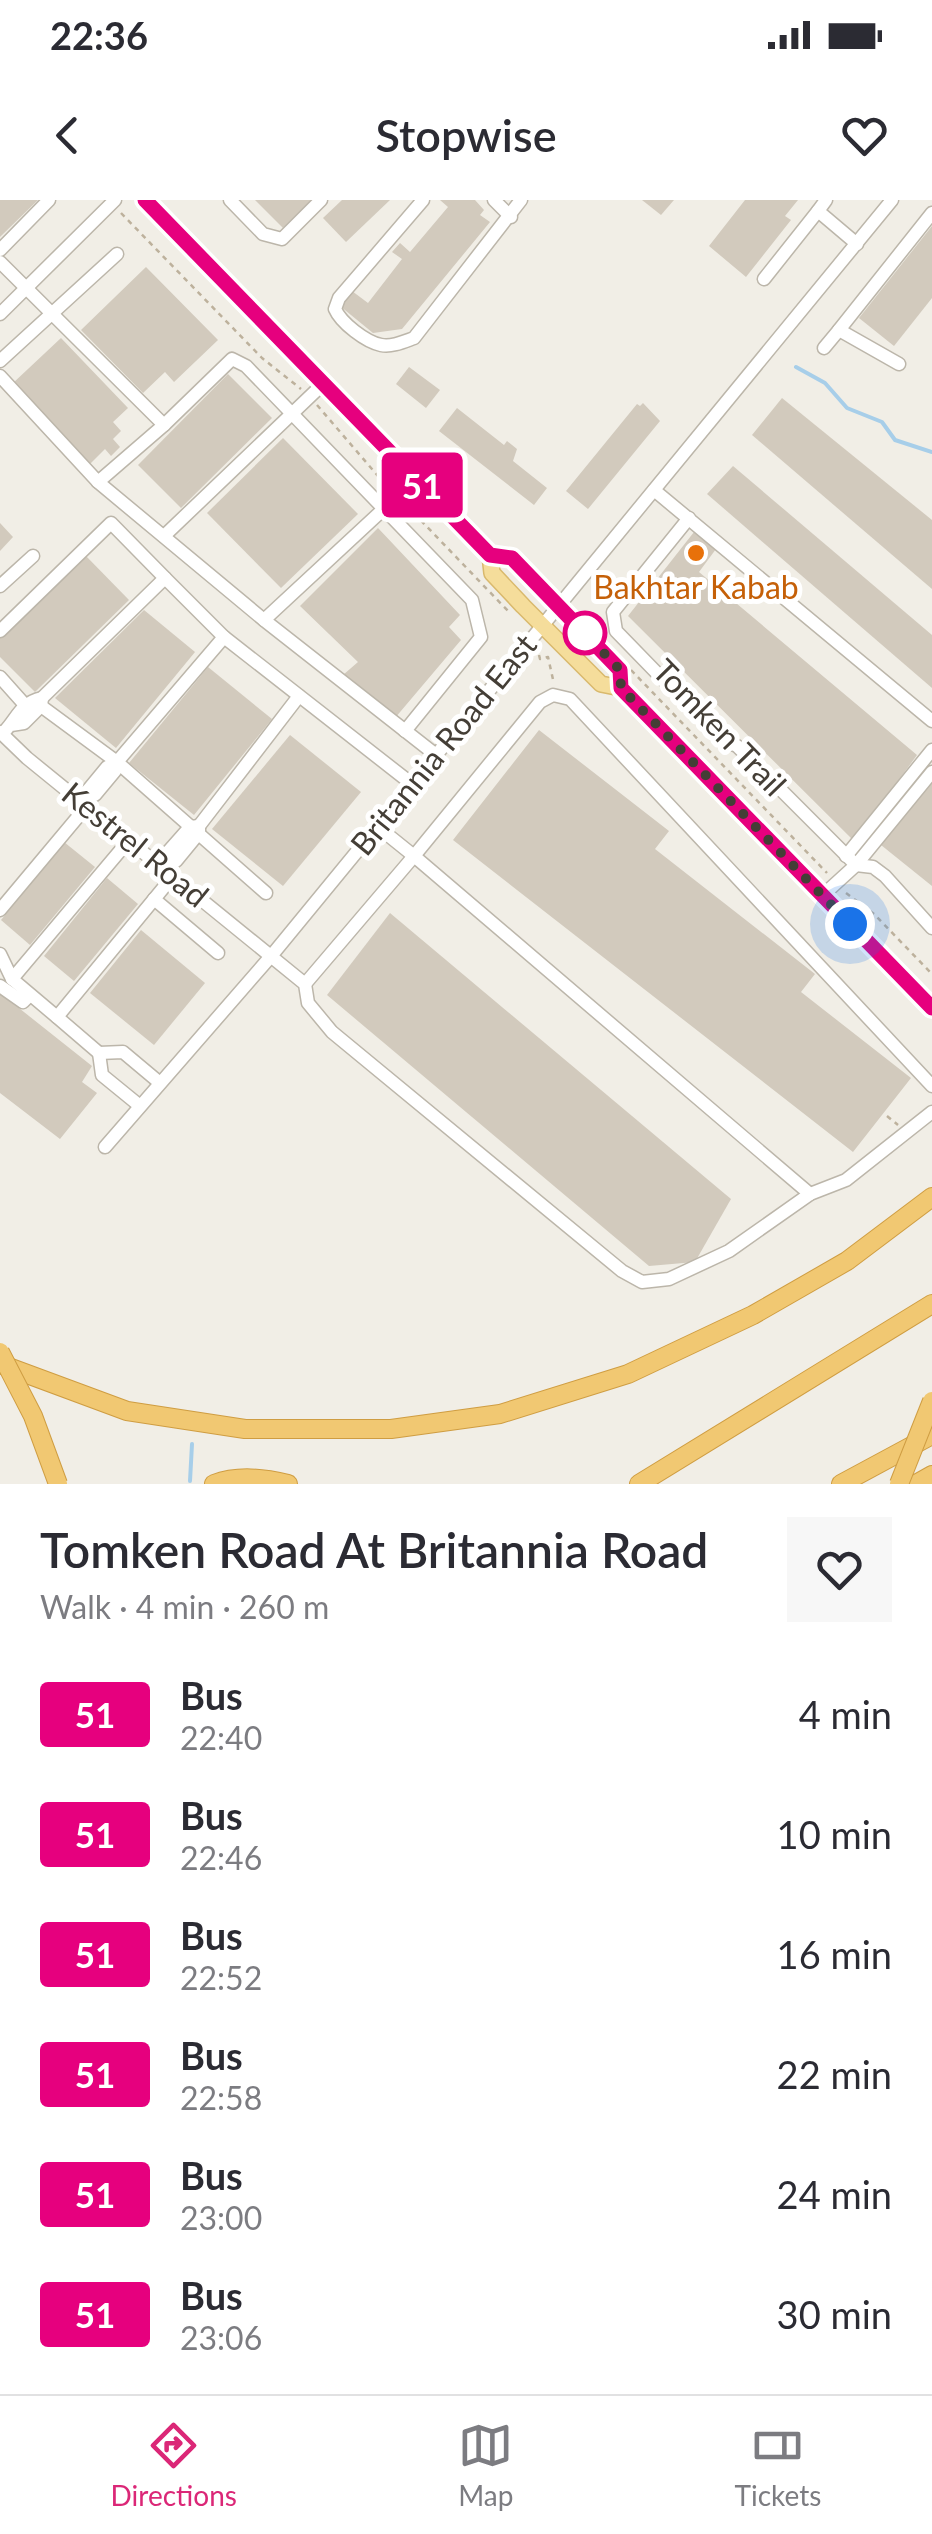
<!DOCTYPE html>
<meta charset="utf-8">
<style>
body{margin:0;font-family:Lato,sans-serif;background:#f7f7f7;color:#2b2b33;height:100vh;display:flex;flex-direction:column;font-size:38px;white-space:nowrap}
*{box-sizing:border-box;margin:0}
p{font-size:32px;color:#7c7c81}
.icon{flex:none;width:55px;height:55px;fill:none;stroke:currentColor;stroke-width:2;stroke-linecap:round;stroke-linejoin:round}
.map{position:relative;height:1284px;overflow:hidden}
.drawer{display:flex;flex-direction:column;background:#fff;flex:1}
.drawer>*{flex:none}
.badge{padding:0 20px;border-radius:8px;font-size:35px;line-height:65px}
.you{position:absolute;width:50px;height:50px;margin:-25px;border:8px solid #fff;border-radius:50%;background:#1a73e8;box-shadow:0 0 0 15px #1a73e833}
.map>.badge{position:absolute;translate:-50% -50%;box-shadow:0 0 0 5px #fff}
.round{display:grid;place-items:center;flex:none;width:105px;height:105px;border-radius:0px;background:#f7f7f7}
.summary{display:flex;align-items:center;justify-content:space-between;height:170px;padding:0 40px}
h1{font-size:48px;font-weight:600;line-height:75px}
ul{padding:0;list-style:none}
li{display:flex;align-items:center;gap:30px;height:120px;padding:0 40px}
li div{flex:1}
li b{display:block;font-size:38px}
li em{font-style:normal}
li .badge{min-width:110px;font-weight:700;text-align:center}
.status{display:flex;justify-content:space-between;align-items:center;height:70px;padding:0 50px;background:#fff;direction:ltr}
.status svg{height:28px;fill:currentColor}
header{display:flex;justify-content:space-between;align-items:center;height:130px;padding:0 40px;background:#fff;font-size:45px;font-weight:600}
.tabs{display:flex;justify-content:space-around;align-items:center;height:140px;border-top:2px solid #e1e1e2;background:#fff;font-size:28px;color:#7c7c81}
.tabs a{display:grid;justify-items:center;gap:5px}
.tabs .on{color:#db2777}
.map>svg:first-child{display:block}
</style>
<div class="status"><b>22:36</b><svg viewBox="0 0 49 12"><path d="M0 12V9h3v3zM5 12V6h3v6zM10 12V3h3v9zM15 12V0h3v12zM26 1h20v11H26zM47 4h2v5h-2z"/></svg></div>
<header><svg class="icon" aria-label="back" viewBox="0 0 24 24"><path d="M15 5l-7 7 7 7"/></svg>Stopwise<svg class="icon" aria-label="heart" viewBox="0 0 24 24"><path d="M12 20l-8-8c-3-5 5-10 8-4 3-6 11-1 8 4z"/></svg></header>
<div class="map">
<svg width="932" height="1284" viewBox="0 0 932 1284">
<rect width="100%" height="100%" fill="#f1eee6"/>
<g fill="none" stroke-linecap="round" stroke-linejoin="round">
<g stroke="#a7cee9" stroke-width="4">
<polyline points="796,167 825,183 847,208 882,222 895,240 932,252"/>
<polyline points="190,1281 192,1244"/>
</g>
</g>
<g fill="#d2cabd">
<polygon points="0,0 38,0 0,37"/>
<polygon points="255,0 312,0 283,28"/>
<polygon points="342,0 390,0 346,42 323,18"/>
<polygon points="440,0 475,0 484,10 480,15 490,22 402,129 373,133 340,106 352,91 368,103 402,59 392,52 400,43 410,52 448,7"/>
<polygon points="642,0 674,0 661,15"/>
<polygon points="745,0 798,0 785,16 791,20 746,77 709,46"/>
<polygon points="932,26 932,98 894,146 859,118"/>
<polygon points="146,67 218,140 174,182 165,172 143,193 81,130"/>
<polygon points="61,138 128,208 113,222 121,231 113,239 120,247 111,256 105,249 89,265 12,184"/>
<polygon points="409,167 440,190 426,208 396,184"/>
<polygon points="228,174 272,218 181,308 138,265"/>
<polygon points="782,198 932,320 932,389 752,235"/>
<polygon points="643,203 660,221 588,309 566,291 637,204 640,206"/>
<polygon points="457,208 504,245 507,241 517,249 513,261 547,288 534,305 439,231"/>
<polygon points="283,238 358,314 281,388 207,313"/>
<polygon points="733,266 932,435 932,488 707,294"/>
<polygon points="0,323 13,337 0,351"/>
<polygon points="378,328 460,415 449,427 461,440 395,518 343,475 358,462 300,406"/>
<polygon points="694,332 716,349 699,372 917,555 854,641 628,416"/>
<polygon points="85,355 129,400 35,492 0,457 0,438"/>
<polygon points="144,410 195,452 116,548 55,498"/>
<polygon points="208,467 272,519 194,615 129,563"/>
<polygon points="539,530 669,631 655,649 815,774 801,792 911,878 853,952 453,640"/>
<polygon points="290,535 361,592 283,686 212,629"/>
<polygon points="932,582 932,686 881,645"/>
<polygon points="64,642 95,667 30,745 1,720"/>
<polygon points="107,678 138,704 74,781 44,756"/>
<polygon points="390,713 731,999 695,1062 649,1066 327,795"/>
<polygon points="141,730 205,783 154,845 90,793"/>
<polygon points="0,793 92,866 82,882 97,893 60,939 0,893"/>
</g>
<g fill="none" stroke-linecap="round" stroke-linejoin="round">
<defs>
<g id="minor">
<polyline points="230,0 263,34 282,39 321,0"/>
<path d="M423 0 339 98 335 109C341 123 366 142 381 145 392 147 403 142 414 138L521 0"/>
<polyline points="494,0 511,17"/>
<polyline points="826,0 818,11 857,44"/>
<polyline points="0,50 49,0"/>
<polyline points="0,62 164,225 232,159 246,166 472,400 481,437 405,531"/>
<polyline points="764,79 818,11"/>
<polyline points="0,114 115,0"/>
<polyline points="824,148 839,130"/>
<polyline points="0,161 117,54"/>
<polyline points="899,164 839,130 932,13"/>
<polyline points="0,176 98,282 164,225"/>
<polyline points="98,282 264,420 436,555"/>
<polyline points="654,290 932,521"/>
<polyline points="689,318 613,412 616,431 722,540 737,546 856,665 873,667 885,676 932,728"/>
<polyline points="164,336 323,184"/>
<polyline points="165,378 224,437 412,584"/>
<polyline points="0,386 33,356"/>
<polyline points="264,420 416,279"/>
<polyline points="0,431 111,323 165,378 42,498"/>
<polyline points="0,477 25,505"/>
<polyline points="41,506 117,562 224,437"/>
<polyline points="0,532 27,558 305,784 308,803 332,832 622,1071 642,1082 669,1079 729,1051 810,994 846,980 932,912"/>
<path d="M2 534C17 520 19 503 42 498L41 506 24 523 11 525"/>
<polyline points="114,565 115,571 95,595 89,595 88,590 107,567 117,562 266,693"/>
<polyline points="199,626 299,496"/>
<polyline points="378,627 414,656 540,502 553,495 570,499 932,886"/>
<polyline points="130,639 12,779 57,817 174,675"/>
<polyline points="846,656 932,550"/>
<polyline points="163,666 169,661 176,661 199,633 199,626 190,627 167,653 169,661"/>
<polyline points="822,696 856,665 932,572"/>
<polyline points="154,699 218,753"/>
<polyline points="0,710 87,606"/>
<polyline points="0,754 12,779"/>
<polyline points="305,784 414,656 810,994"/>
<polyline points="0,786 23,802 30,795"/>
<polyline points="57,817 99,853"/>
<polyline points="140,906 102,875 99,853 123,852 160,883"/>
<polyline points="105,947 272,755 892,0"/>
</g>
<g id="major">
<polyline points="145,0 490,355 512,358 619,469 621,488"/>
<polyline points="490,355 492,373 523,406 601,484 621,488 932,808"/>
</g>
<g id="highway">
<polyline points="0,1164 127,1211 245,1229 391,1229 500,1214 628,1174 753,1115 847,1061 932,997"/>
<path d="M214 1284C238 1275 263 1278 288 1284"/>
<polyline points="639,1284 932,1104"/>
<polyline points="841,1284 932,1235"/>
<polyline points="916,1284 932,1275"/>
</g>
</defs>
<use href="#minor" stroke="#bcb6aa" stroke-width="15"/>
<use href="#major" stroke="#d9b96d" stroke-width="18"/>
<use href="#highway" stroke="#cf9d42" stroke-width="20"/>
<g stroke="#bdb19c" stroke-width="2.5" stroke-dasharray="5 5" stroke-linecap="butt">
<polyline points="121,13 262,158 301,189"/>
<polyline points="317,205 390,290"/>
<polyline points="407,306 509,412"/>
<polyline points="539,455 540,459 548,457 554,484"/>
<polyline points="631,470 827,673"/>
<polyline points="846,693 874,714 932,774"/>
<polyline points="887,916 898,925"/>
</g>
<use href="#minor" stroke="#fff" stroke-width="12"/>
<use href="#major" stroke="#f5dd9b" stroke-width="15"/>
<use href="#highway" stroke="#f1c872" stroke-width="18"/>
<defs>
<g id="highway-bridge">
<polyline points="0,1152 33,1216 58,1284"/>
<polyline points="899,1284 932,1201"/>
</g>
</defs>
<use href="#highway-bridge" stroke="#cf9d42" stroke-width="20" stroke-linecap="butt"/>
<use href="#highway-bridge" stroke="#f1c872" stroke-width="18"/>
</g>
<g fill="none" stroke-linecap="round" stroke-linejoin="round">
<defs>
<polyline id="line" points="145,0 490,355 512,358 620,470 621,488 932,808"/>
</defs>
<use href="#line" stroke="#fff" stroke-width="22"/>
<use href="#line" stroke="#e6007e" stroke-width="15"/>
<polyline stroke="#443e36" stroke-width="10" stroke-dasharray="0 18" points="585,433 576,424 620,470 621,488 850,724"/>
</g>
<circle fill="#e8710a" stroke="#fff" stroke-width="4" cx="696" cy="353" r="10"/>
<circle fill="#fff" stroke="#e6007e" stroke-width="5" cx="585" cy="433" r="20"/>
<g text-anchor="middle" stroke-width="10" stroke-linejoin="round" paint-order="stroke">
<g font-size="32" fill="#c56008" stroke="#fff">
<text x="696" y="399">Bakhtar Kabab</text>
</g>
<g font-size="32" fill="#443e36" stroke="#fff">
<text transform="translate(719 528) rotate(46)" y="11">Tomken Trail</text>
<text transform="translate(444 545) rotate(-51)" y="11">Britannia Road East</text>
<text transform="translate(135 645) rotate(39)" y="11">Kestrel Road</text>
</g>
</g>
</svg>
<div class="you" style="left:850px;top:724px"></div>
<b class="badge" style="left:422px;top:285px;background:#e6007e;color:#fff">51</b>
</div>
<section class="drawer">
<div class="summary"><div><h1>Tomken Road At Britannia Road</h1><p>Walk · 4 min · 260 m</p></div><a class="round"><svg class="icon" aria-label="heart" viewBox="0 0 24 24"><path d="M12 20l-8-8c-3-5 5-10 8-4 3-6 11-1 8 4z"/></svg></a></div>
<ul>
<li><span class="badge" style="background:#e6007e;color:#fff">51</span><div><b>Bus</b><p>22:40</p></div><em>4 min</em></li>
<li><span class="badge" style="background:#e6007e;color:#fff">51</span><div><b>Bus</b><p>22:46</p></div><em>10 min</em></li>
<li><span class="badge" style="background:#e6007e;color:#fff">51</span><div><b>Bus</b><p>22:52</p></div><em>16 min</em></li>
<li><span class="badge" style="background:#e6007e;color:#fff">51</span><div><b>Bus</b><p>22:58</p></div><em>22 min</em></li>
<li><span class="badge" style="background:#e6007e;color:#fff">51</span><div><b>Bus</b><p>23:00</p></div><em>24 min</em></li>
<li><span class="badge" style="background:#e6007e;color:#fff">51</span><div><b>Bus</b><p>23:06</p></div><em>30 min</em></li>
</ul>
</section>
<nav class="tabs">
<a class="on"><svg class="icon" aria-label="directions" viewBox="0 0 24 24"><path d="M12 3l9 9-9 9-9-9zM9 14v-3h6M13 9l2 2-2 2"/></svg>Directions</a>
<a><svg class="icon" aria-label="map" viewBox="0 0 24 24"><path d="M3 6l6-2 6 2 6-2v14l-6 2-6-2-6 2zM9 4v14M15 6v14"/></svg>Map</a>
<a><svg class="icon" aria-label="tickets" viewBox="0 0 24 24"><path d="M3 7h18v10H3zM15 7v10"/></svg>Tickets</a>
</nav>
